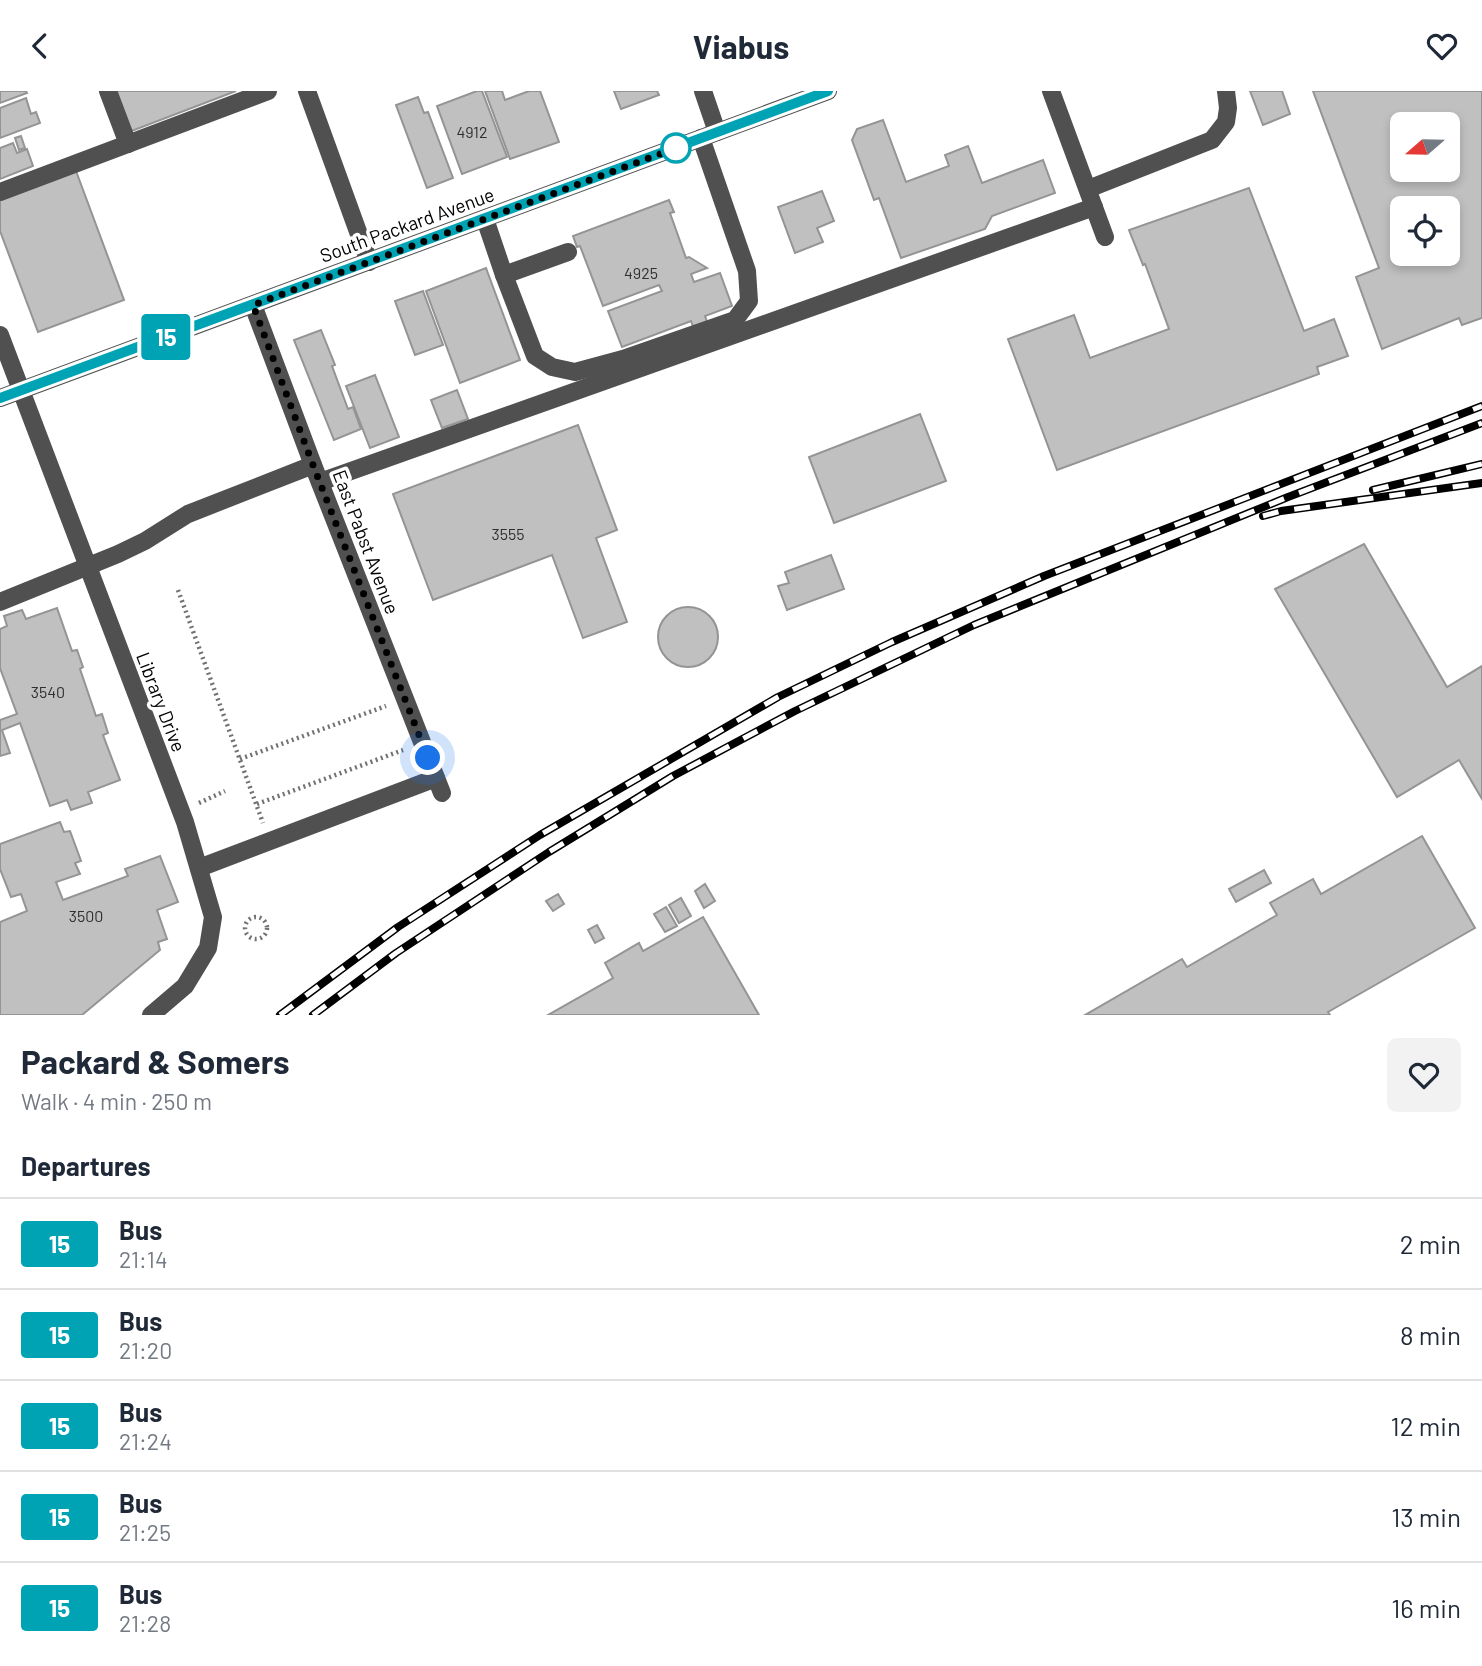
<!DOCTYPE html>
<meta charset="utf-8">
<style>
body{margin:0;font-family:Barlow,sans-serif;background:#f2f2f3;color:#1f2937;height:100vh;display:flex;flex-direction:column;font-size:26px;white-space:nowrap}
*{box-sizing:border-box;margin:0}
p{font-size:23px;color:#747a83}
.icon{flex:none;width:38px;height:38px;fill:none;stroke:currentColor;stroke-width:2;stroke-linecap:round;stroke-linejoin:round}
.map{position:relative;height:924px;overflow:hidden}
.side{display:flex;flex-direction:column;background:#fff;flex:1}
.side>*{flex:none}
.badge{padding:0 14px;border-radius:5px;font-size:24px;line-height:46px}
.needle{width:46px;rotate:250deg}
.controls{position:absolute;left:1390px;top:21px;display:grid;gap:14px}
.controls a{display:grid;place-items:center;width:70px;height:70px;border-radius:10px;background:#fff;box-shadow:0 4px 10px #0003;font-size:35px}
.you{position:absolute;width:35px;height:35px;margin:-18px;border:5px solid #fff;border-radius:50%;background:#1a73e8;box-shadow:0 0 0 10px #1a73e833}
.map>.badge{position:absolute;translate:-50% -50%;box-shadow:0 0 0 4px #fff}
h2{padding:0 21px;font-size:26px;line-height:63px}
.round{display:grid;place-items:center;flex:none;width:74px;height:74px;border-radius:10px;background:#f2f2f3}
.summary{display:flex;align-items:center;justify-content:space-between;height:119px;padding:0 21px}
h1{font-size:33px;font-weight:700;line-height:52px}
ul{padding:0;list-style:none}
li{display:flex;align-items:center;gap:21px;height:91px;padding:0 21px;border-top:2px solid #e0e1e3}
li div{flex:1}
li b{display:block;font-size:26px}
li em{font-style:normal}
li .badge{min-width:77px;font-weight:700;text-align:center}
header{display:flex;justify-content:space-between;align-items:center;height:91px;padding:0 21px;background:#fff;font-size:32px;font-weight:700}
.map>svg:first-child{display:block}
</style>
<header><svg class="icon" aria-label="back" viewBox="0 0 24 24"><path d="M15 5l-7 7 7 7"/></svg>Viabus<svg class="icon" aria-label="heart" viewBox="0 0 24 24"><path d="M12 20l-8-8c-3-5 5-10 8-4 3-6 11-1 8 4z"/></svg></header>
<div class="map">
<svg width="1482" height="924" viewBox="0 0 1482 924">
<rect width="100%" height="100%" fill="#fff"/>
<g fill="#c0c0c0" stroke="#949494" stroke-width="2" fill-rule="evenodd">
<polygon points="0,0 26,0 27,2 0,12"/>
<polygon points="114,0 236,0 129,41"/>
<polygon points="477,0 482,0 507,66 462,83 437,15"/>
<polygon points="485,0 502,0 505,9 529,0 540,0 559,51 510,68"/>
<polygon points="614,0 657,0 659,4 621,18"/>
<polygon points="1250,0 1282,0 1290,23 1263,34"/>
<path d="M1313 0H1482V227L1462 234 1459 227 1382 258 1356 186 1379 177ZM1402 33H1447V79H1402ZM1402 117H1447V163H1402Z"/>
<polygon points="418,6 424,22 428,21 453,87 427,97 396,14"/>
<polygon points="26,7 31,23 36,21 40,32 0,47 0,17"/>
<polygon points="883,29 906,91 949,75 945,64 968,55 982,92 1043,69 1055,102 992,125 985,138 901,167 879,107 874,109 852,49 857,38"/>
<polygon points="21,45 25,57 19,59 15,47"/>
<polygon points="13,52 17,62 27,58 33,75 0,88 0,57"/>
<polygon points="76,80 124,209 38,241 0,140 0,109"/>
<polygon points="1249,97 1304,240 1334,228 1348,265 1317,276 1319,283 1057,379 1008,248 1074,224 1090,267 1169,238 1145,173 1143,174 1129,139"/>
<polygon points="822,100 834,130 817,137 823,151 795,162 778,116"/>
<polygon points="669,109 674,121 670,122 686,167 689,166 707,177 691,183 694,191 720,182 732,215 705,225 709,236 695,241 691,230 622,256 608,220 662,200 659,194 603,215 580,155 577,156 573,145"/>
<polygon points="486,177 520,269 460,292 426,200"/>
<polygon points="423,200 443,254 415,264 395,210"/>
<polygon points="321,239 335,274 332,275 348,318 353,316 361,338 334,349 294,249"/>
<polygon points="375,284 399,346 370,357 346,295"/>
<polygon points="457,299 468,328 442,337 431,309"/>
<polygon points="920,323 946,390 834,432 809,366"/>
<polygon points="578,334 617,439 596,447 627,531 583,547 552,464 433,509 393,403"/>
<polygon points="1364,453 1447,596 1482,575 1482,708 1459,669 1397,706 1275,498"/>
<polygon points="831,464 844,498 787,519 778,495 789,492 785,481"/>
<circle cx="688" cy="546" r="30"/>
<polygon points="57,517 72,560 77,559 83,576 80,578 96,625 102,623 108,642 103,644 120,689 88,701 92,712 71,719 67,709 50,715 20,632 2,639 10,662 0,665 0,629 17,623 0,577 0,538 7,535 4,525 22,519 26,528"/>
<polygon points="60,731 64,741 70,740 81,770 75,772 80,783 56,791 63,809 128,785 125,778 160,765 178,811 157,819 167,848 158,851 160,859 82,924 0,924 0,831 27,820 21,803 11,806 0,778 0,753"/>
<polygon points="1422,745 1475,837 1328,921 1330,924 1085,924 1182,868 1187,876 1277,824 1270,812 1313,788 1321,803"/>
<polygon points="1264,779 1271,792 1236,811 1229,798"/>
<polygon points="705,793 715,810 704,817 695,800"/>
<polygon points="558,803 564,813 553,820 546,810"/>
<polygon points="681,807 691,825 679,832 669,814"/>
<polygon points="666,816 677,835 665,841 654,823"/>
<polygon points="703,826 759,924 548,924 613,887 605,872 639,852 643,860"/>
<polygon points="597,834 604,847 595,852 588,839"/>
</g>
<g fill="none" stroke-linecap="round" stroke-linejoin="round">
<g stroke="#727272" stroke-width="4.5" stroke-dasharray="2 3.5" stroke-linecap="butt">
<polyline points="178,499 263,732"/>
<polyline points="240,668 386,615"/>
<polyline points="199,712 225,700"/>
<polyline points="257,713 403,659"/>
<circle cx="256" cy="837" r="11"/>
</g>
<g stroke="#505050" stroke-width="18">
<polyline points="108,0 128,53"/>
<polyline points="307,0 369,171"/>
<polyline points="703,0 717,41"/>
<polyline points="1051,0 1105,146"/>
<polyline points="1088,98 1212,49 1226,31 1228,17 1226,0"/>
<polyline points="0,101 268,0"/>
<polyline points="485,128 504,184 568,161"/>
<polyline points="504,184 535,265 552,276 575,281 623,268 735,229 749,210 747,180 701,47"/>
<polyline points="253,214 313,374 442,702"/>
<polyline points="0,244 185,731 213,826 208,857 185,895 151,924"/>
<polyline points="0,307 828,0"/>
<polyline points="320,391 1094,116"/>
<polyline points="0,511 118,463 145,450 188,423 313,374"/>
<polyline points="199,777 436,687"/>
</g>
<defs>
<g id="rail">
<polyline points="1373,399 1482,373"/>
<polyline points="1263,425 1281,420 1482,392"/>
<polyline points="280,924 398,836 540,744 778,606 892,551 1044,485 1482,315"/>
<polyline points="313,924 396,862 549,761 673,685 795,620 974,534 1288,406 1482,332"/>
</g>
</defs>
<use href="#rail" stroke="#000" stroke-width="8"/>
<use href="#rail" stroke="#fff" stroke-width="5" stroke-dasharray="16" stroke-linecap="butt"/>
</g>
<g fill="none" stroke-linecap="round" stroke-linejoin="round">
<defs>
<polyline id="line" points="0,307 828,0"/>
</defs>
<use href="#line" stroke="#fff" stroke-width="16"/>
<use href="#line" stroke="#00a3b4" stroke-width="10"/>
<polyline stroke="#000" stroke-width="7" stroke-dasharray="0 12.6" points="428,667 313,374 253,214 676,57"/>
</g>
<circle fill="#fff" stroke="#00a3b4" stroke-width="3.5" cx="676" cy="57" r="14"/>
<g text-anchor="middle" stroke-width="7" stroke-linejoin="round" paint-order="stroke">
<g font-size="16" fill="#303030">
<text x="472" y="47">4912</text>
<text x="641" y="188">4925</text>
<text x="508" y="449">3555</text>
<text x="48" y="607">3540</text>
<text x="86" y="831">3500</text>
</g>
<g font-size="19" fill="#000" stroke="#fff">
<text transform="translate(407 134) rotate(-20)" y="7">South Packard Avenue</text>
<text transform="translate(366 451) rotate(69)" y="7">East Pabst Avenue</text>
<text transform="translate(161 611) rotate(69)" y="7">Library Drive</text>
</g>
</g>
</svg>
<div class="controls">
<a><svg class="needle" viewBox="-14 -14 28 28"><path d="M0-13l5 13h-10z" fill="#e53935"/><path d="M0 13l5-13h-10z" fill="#747a83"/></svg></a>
<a><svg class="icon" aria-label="locate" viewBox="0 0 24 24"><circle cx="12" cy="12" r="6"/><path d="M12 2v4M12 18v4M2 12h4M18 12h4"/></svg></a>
</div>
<div class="you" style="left:428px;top:667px"></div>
<b class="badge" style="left:166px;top:246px;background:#00a3b4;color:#fff">15</b>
</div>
<section class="side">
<div class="summary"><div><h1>Packard &amp; Somers</h1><p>Walk · 4 min · 250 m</p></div><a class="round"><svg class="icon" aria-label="heart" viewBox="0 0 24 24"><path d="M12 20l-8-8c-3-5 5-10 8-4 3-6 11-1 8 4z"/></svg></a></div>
<h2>Departures</h2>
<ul>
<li><span class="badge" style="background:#00a3b4;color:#fff">15</span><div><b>Bus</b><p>21:14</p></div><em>2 min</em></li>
<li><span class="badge" style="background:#00a3b4;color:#fff">15</span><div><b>Bus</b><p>21:20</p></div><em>8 min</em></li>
<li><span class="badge" style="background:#00a3b4;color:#fff">15</span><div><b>Bus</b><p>21:24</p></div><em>12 min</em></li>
<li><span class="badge" style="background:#00a3b4;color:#fff">15</span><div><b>Bus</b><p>21:25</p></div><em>13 min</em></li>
<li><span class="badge" style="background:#00a3b4;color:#fff">15</span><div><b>Bus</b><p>21:28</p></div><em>16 min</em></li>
</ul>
</section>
